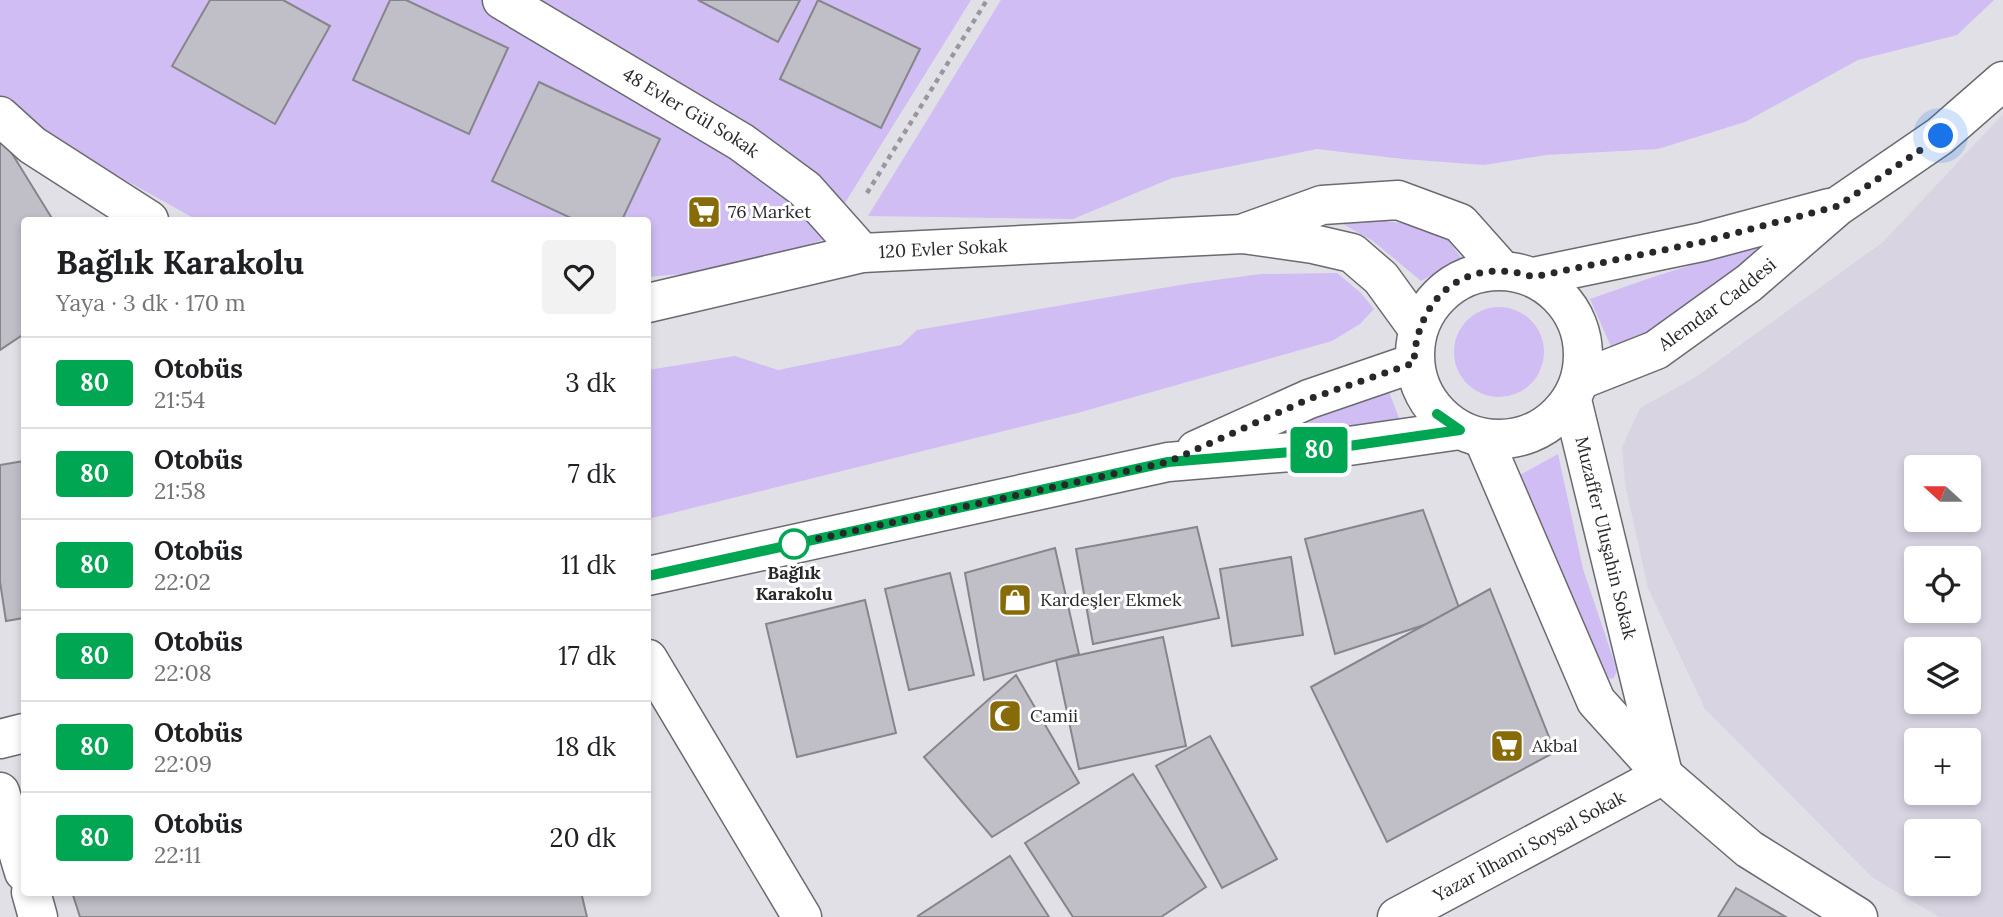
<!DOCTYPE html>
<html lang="tr">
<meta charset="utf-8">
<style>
body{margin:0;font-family:Lora,serif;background:#f2f2f2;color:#202124;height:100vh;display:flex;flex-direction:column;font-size:26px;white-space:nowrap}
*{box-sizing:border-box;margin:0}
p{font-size:23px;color:#757577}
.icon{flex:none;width:38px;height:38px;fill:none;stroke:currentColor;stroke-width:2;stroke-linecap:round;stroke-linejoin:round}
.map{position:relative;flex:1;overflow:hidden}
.panel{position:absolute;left:21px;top:217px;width:630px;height:679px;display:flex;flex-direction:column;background:#fff;border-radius:7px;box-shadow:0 4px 10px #0003}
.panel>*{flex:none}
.badge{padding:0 14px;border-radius:5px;font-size:24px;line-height:46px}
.needle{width:46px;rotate:291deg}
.buttons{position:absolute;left:1904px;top:455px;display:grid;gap:14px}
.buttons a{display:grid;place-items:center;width:77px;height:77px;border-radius:7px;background:#fff;box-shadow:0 4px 10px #0003;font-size:35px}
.you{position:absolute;width:35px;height:35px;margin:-18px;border:5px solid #fff;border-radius:50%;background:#1a73e8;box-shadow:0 0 0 10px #1a73e833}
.map>.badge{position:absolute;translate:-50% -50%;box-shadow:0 0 0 4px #fff}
.round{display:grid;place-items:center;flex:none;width:74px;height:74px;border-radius:7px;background:#f2f2f2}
.headline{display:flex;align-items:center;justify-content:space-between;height:119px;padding:0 35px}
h1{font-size:33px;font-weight:700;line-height:52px}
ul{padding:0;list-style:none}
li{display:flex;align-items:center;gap:21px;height:91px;padding:0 35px;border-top:2px solid #e0e0e0}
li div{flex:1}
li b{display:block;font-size:26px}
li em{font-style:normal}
li .badge{min-width:77px;font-weight:700;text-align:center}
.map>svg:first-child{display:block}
</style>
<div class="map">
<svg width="2003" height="917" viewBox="0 0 2003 917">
<rect width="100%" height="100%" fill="#e2e0e7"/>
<path fill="#d8d4e2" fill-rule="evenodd" d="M2003 114V917H1939L1873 878 1705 709 1648 588 1625 484 1622 447 1640 408 1696 377 1883 242ZM1916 467H1969V520H1916ZM1916 558H1969V611H1916ZM1916 649H1969V702H1916ZM1916 740H1969V793H1916ZM1916 831H1969V884H1916Z"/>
<g fill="#cfbdf3">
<polygon points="0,0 971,0 822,240 737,269 648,277 648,220 197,220 0,110"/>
<polygon points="1001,0 1994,0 1957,35 1858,60 1745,122 1658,149 1546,155 1484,165 1403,159 1317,149 1172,178 1073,219 868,216"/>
<polygon points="1376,220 1409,224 1448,240 1462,259 1421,281 1373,241 1343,224"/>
<polygon points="1759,244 1763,244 1764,251 1652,331 1613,351 1590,299 1653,277"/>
<polygon points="1337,273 1361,293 1374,309 1360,324 1332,341 1081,412 648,519 648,370 735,356 778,370 901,345 917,330 1186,284 1261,274"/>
<circle cx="1499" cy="352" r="45"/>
<polygon points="1386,384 1402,426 1223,444"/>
<polygon points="1558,454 1583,569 1617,670 1614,678 1609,679 1574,611 1518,476"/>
</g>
<g fill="#c0bec6" stroke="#87858c" stroke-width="2">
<polygon points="210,0 283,0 330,26 275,124 172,66"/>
<polygon points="390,0 406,0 508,48 469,134 353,80"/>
<polygon points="698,0 800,0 778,42"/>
<polygon points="818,0 920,49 881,128 780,79"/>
<polygon points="539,82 660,139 622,220 575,220 492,181"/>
<polygon points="3,139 53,220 24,220 24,334 0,350 0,140"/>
<polygon points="24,461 24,618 6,621 0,582 0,465"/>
<polygon points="1423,510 1461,613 1335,654 1305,539"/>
<polygon points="1197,527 1219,618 1093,644 1076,549"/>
<polygon points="1055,548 1079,654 984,680 965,573"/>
<polygon points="1291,557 1303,635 1232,646 1220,569"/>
<polygon points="950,573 974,675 909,690 885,589"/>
<polygon points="1490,589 1555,752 1387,842 1311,687"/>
<polygon points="865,600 896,733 797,757 766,624"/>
<polygon points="1163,637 1186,746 1079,769 1056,660"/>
<polygon points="1016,675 1079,783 992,837 924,757"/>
<polygon points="1210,736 1277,859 1222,888 1156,766"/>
<polygon points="1133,774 1206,887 1161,917 1073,917 1025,843"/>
<polygon points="1010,856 1049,917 919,917 918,916"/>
<polygon points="1736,888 1786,917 1718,917"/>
<polygon points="72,892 581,892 587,917 80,917"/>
</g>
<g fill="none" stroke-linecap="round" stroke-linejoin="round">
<defs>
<g id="street">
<path id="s1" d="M502 0 741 142 805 189 862 253"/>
</g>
<g id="secondary">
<polyline points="0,116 32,145 149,220"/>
<polyline points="1247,232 1322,205 1398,200 1460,223 1502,270"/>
<circle cx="1499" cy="355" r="84"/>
<polyline points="1533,277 1702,242 1829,208"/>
<path id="s2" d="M648 303 862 253 1243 234 1313 244 1352 253 1381 278 1418 329"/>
<path id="s3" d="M1580 380 1656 350 1749 283 1838 206 1940 136 2003 81"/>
<path id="s4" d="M1572 400 1662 770"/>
<polyline points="1483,438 1596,701 1663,775 1749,849 1858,917"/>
<polyline points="1196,450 1309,399 1414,363"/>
<polyline points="648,576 1168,462 1328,449 1460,430"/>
<polyline points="648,659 802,917"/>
<polyline points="0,739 24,733"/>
<polyline points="0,792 24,872"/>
<polyline points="31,892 38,917"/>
<path id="s5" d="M1397 917 1663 775"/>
</g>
</defs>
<use href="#street" stroke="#6c6a71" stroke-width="41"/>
<use href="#secondary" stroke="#6c6a71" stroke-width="41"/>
<polyline stroke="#99979d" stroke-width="4.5" stroke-dasharray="5 5" stroke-linecap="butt" points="867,193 987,0"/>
<use href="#street" stroke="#fff" stroke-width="38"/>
<use href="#secondary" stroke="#fff" stroke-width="38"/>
</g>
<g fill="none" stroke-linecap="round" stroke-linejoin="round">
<defs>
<polyline id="line" points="648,576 1168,462 1328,449 1460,430 1437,414"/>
</defs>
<use href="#line" stroke="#fff" stroke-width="16"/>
<use href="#line" stroke="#00a651" stroke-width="10"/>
<path stroke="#28272a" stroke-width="7" stroke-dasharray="0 12.6" d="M794 544 1168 462 1309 399 1414 363C1416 296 1468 255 1533 277L1702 242 1838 206 1941 136"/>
</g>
<defs>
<symbol id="supermarket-square" viewBox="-11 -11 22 22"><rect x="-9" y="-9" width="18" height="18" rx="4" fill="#876b08" stroke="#fff"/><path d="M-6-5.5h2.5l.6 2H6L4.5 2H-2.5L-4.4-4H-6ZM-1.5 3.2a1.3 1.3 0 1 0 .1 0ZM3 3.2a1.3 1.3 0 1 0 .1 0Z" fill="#fff"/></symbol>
<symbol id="shop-square" viewBox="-11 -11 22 22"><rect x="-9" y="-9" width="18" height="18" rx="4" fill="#876b08" stroke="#fff"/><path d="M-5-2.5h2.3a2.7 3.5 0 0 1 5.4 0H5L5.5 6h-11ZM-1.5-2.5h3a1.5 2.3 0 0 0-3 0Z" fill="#fff"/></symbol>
<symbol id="mosque-square" viewBox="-11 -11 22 22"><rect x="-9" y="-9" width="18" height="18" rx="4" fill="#876b08" stroke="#fff"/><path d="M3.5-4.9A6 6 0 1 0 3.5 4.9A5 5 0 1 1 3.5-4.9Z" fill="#fff"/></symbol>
</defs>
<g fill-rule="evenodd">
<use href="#supermarket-square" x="685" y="193" width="38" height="38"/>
<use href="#shop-square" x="996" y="581" width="38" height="38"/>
<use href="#mosque-square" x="986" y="697" width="38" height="38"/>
<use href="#supermarket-square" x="1488" y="727" width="38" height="38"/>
</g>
<circle fill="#fff" stroke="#00a651" stroke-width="3.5" cx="794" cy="544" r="14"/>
<g text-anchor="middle" stroke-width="6" stroke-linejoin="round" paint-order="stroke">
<g font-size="18" fill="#28272a" stroke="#fff">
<text dy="6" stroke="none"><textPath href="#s1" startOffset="220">48 Evler Gül Sokak</textPath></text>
<text dy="6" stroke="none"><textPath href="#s2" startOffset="301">120 Evler Sokak</textPath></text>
<text dy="6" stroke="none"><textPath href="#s3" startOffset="158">Alemdar Caddesi</textPath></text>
<text dy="6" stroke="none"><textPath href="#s4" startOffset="142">Muzaffer Uluşahin Sokak</textPath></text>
<text dy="6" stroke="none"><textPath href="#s5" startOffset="150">Yazar İlhami Soysal Sokak</textPath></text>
</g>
<g font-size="18" fill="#28272a" stroke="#fff" text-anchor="start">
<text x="728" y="218">76 Market</text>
<text x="1040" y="606">Kardeşler Ekmek</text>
<text x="1030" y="722">Camii</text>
<text x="1532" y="752">Akbal</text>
</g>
<g font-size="18" font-weight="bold" fill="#28272a" stroke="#fff">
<text x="794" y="579">Bağlık<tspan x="794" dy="21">Karakolu</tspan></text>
</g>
</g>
</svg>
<div class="buttons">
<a><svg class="needle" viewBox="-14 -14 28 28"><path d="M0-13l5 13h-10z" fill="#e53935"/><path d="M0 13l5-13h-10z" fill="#757577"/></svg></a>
<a><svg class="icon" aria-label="locate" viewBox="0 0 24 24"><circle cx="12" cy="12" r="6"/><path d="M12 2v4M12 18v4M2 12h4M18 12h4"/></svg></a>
<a><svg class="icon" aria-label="layers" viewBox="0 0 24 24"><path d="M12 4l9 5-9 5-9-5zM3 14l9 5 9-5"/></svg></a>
<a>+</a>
<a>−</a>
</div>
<div class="you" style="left:1941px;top:136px"></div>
<b class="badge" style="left:1319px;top:450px;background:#00a651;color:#fff">80</b>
<section class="panel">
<div class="headline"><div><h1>Bağlık Karakolu</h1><p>Yaya · 3 dk · 170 m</p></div><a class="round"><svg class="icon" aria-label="heart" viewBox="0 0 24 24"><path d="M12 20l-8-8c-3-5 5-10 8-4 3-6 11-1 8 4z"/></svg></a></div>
<ul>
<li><span class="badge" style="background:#00a651;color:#fff">80</span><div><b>Otobüs</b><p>21:54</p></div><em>3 dk</em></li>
<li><span class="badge" style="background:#00a651;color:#fff">80</span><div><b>Otobüs</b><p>21:58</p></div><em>7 dk</em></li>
<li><span class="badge" style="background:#00a651;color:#fff">80</span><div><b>Otobüs</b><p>22:02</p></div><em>11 dk</em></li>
<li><span class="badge" style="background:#00a651;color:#fff">80</span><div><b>Otobüs</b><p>22:08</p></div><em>17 dk</em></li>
<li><span class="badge" style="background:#00a651;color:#fff">80</span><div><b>Otobüs</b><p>22:09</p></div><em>18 dk</em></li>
<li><span class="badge" style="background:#00a651;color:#fff">80</span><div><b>Otobüs</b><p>22:11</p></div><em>20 dk</em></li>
</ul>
</section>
</div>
